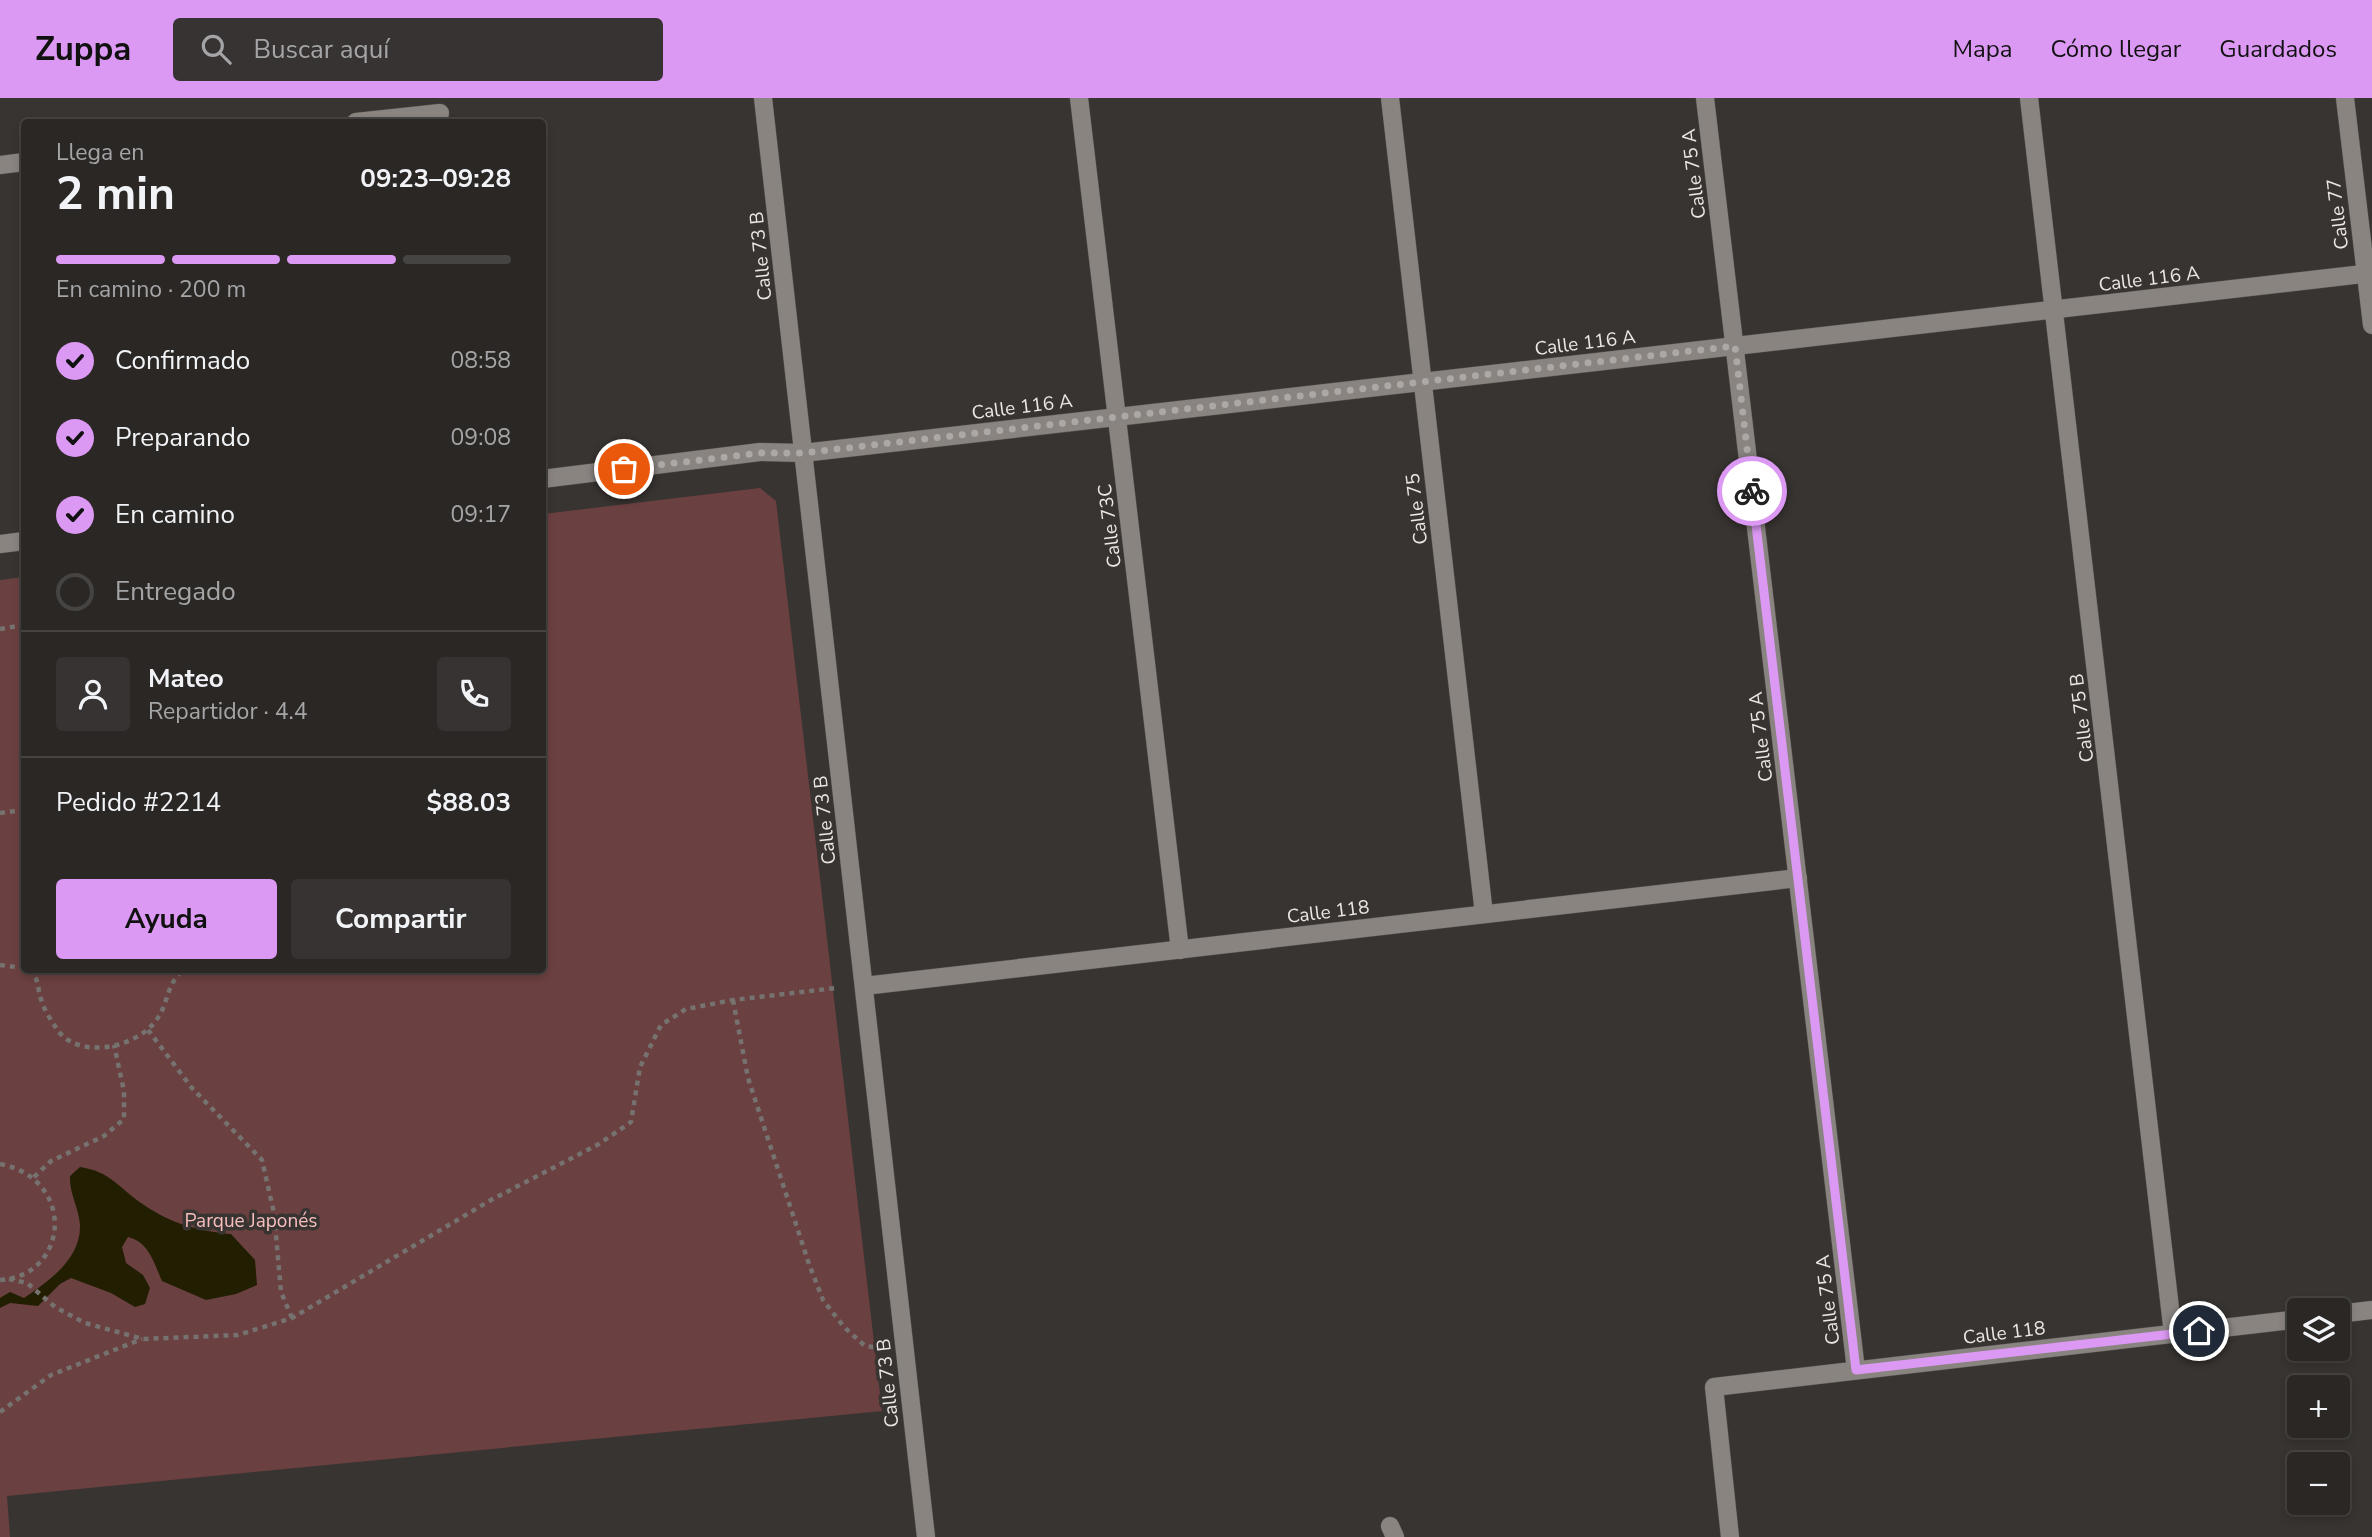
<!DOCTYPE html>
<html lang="es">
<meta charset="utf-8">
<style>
body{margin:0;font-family:"Nunito Sans",sans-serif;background:#363332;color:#f1f3f6;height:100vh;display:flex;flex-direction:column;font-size:26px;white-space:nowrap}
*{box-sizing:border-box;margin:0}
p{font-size:23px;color:#a5a5a7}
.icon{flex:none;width:38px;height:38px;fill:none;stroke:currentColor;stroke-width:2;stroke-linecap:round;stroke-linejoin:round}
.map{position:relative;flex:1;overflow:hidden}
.sheet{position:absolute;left:21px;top:21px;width:525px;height:854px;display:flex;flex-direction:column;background:#2a2725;border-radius:7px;box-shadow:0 4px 10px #0003,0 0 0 2px #464442}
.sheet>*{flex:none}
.buttons{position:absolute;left:2287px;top:1200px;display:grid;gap:14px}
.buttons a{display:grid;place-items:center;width:63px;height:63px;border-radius:7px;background:#2a2725;box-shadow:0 4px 10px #0003,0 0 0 2px #464442;font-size:35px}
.pin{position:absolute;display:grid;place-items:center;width:60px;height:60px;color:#fff;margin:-30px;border:4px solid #fff;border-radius:50%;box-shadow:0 2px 7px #0007}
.courier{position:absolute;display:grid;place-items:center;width:70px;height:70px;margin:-35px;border:5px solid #dc99f4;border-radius:50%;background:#fff;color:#222;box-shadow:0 2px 9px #0007}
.overview em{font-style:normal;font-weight:700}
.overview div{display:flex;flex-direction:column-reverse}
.overview{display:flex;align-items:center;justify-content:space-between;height:119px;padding:0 35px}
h1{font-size:46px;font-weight:700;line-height:52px}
.bar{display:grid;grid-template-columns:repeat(4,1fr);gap:10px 7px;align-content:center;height:84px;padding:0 35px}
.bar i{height:9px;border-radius:5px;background:#464442}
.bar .on{background:#dc99f4}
.bar p{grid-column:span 4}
.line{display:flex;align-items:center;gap:18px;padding:0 35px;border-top:2px solid #464442}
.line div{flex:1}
.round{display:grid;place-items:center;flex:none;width:74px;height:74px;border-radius:7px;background:#363332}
ol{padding:0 35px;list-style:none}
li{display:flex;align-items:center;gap:21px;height:77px}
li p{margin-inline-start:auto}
li .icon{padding:7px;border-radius:50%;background:#dc99f4;color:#111;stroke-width:4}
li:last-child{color:#a5a5a7}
li i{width:38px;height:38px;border:4px solid #464442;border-radius:50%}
.button{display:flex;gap:14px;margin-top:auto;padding:14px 35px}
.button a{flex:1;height:80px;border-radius:7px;background:#dc99f4;color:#111;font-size:28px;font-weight:700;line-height:80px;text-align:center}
.button a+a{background:#363332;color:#f1f3f6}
header{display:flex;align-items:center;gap:42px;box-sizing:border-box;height:98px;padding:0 35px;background:#dc99f4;color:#111}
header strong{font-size:33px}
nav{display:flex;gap:38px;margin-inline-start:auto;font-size:24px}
.search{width:490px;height:63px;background:#363332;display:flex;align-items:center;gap:18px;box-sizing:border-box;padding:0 24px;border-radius:7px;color:#a5a5a7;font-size:26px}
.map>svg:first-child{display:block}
.green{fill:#6b4040}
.water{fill:#221e01}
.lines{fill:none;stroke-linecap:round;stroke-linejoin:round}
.minor-casing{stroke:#55514d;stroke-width:19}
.path{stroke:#75726f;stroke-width:4.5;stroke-dasharray:5 5;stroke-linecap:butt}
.minor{stroke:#898480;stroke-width:18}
.done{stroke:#aca8a6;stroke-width:7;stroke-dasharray:0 12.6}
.route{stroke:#dc99f4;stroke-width:9}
.labels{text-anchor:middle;stroke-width:7;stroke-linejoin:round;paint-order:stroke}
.street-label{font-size:19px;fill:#eae7e5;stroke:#383431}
.park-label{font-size:19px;fill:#f6bdbd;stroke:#383431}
</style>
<header>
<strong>Zuppa</strong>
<div class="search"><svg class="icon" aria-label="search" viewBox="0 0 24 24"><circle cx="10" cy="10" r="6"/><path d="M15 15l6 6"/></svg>Buscar aquí</div>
<nav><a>Mapa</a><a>Cómo llegar</a><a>Guardados</a></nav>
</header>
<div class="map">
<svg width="2372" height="1439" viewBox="0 0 2372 1439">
<rect width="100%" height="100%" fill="#383431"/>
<path class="green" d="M760 390 776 403 882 1313 7 1398 10 1439H0V482L24 479V872H542L543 416Z"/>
<path class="water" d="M80 1069C110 1073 120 1091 144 1107 172 1126 198 1133 231 1136L255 1162 257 1187 236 1196 206 1202 162 1183C154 1165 149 1144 128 1139L122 1149 126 1165 143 1177 150 1190 145 1206 135 1209 111 1195 71 1180 60 1186 38 1208 10 1205 0 1210V1200L10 1194 24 1200C49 1183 81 1161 80 1127 79 1110 69 1095 70 1078Z"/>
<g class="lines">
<g class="minor-casing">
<g id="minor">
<path d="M763 0 926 1439"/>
<path d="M1079 0 1180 852"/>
<path d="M1390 0 1484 816"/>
<path d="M1705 0 1856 1272"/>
<path d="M2029 0 2173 1236"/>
<path d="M2345 0 2372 227"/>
<path d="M356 24 440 15"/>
<path d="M0 67 24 64"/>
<path d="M542 381 760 354 803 355 2372 175"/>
<path d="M0 446 24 443"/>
<path d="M864 888 1798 780"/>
<path d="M2338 1216 2372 1212"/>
<path d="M1390 1428 1395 1439"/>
<path d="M1730 1439 1714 1289 2300 1221"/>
</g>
</g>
<g class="path">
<path d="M0 531 24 527"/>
<path d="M0 715 24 712"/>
<path d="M0 867 24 870"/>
<path d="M29 872C39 879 37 889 41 901 44 912 52 924 59 934 83 963 142 948 159 918 169 902 167 884 184 872"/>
<path d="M733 902 748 980 809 1166 823 1202 844 1229 865 1248 874 1249"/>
<path d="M148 932 192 990 262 1062 274 1115 281 1194 292 1220"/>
<path d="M0 1066C77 1081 69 1178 0 1182"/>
<path d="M34 1079 51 1063 104 1038 124 1021V993L114 947"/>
<path d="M9 1181 27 1185 55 1209 85 1225 143 1241 238 1237 292 1220 491 1102 599 1046 631 1024 640 969 661 927 686 911 733 902 836 890"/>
<path d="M0 1314 51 1277 142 1241"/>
</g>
<use href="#minor" class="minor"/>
</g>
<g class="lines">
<path class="done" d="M624 371 760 355H803L1735 248 1752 393"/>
<path class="route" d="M1752 393 1856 1272 2199 1233"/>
</g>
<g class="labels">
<g class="street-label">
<text transform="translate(1693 76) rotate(-97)" y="7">Calle 75 A</text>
<text transform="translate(2337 116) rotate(-97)" y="7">Calle 77</text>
<text transform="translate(760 158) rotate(-96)" y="7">Calle 73 B</text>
<text transform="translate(2149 180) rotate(-7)" y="7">Calle 116 A</text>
<text transform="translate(1585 244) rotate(-7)" y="7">Calle 116 A</text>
<text transform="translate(1022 308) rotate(-7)" y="7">Calle 116 A</text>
<text transform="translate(1416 411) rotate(-97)" y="7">Calle 75</text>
<text transform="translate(1109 428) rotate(-97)" y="7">Calle 73C</text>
<text transform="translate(2081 620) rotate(-97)" y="7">Calle 75 B</text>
<text transform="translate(1760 639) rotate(-97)" y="7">Calle 75 A</text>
<text transform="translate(824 722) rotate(-96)" y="7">Calle 73 B</text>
<text transform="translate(1328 813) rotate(-7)" y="7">Calle 118</text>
<text transform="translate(1827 1202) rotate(-97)" y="7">Calle 75 A</text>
<text transform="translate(2004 1234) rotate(-7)" y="7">Calle 118</text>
<text transform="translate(887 1285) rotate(-96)" y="7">Calle 73 B</text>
</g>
<g class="park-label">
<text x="251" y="1129">Parque Japonés</text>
</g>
</g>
</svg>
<div class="buttons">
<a><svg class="icon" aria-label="layers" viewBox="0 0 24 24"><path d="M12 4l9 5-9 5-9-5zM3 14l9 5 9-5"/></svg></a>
<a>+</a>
<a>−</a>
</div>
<div class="pin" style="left:624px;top:371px;background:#ea580c"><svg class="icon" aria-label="bag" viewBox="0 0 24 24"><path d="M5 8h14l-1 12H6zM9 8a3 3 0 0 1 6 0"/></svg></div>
<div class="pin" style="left:2199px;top:1233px;background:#1f2937"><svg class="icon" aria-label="home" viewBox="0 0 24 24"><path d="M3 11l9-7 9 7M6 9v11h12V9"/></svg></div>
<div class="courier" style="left:1752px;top:393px"><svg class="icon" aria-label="bike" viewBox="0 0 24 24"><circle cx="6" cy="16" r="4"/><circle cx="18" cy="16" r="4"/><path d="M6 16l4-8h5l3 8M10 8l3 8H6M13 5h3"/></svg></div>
<section class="sheet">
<div class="overview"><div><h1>2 min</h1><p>Llega en</p></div><em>09:23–09:28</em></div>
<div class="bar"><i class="on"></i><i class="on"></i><i class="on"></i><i></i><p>En camino · 200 m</p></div>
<ol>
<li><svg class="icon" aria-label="check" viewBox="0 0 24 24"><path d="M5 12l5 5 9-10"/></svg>Confirmado<p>08:58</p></li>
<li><svg class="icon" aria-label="check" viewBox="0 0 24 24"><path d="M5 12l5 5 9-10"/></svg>Preparando<p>09:08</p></li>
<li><svg class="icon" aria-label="check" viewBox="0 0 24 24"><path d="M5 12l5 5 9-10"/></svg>En camino<p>09:17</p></li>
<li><i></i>Entregado</li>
</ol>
<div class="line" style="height:126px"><a class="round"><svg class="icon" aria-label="person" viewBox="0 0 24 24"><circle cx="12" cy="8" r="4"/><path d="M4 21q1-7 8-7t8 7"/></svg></a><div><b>Mateo</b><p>Repartidor · 4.4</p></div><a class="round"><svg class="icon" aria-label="phone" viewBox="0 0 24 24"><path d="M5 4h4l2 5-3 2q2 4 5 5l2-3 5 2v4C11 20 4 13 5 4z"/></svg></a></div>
<div class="line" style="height:91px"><div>Pedido #2214</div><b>$88.03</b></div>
<div class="button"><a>Ayuda</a><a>Compartir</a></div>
</section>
</div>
